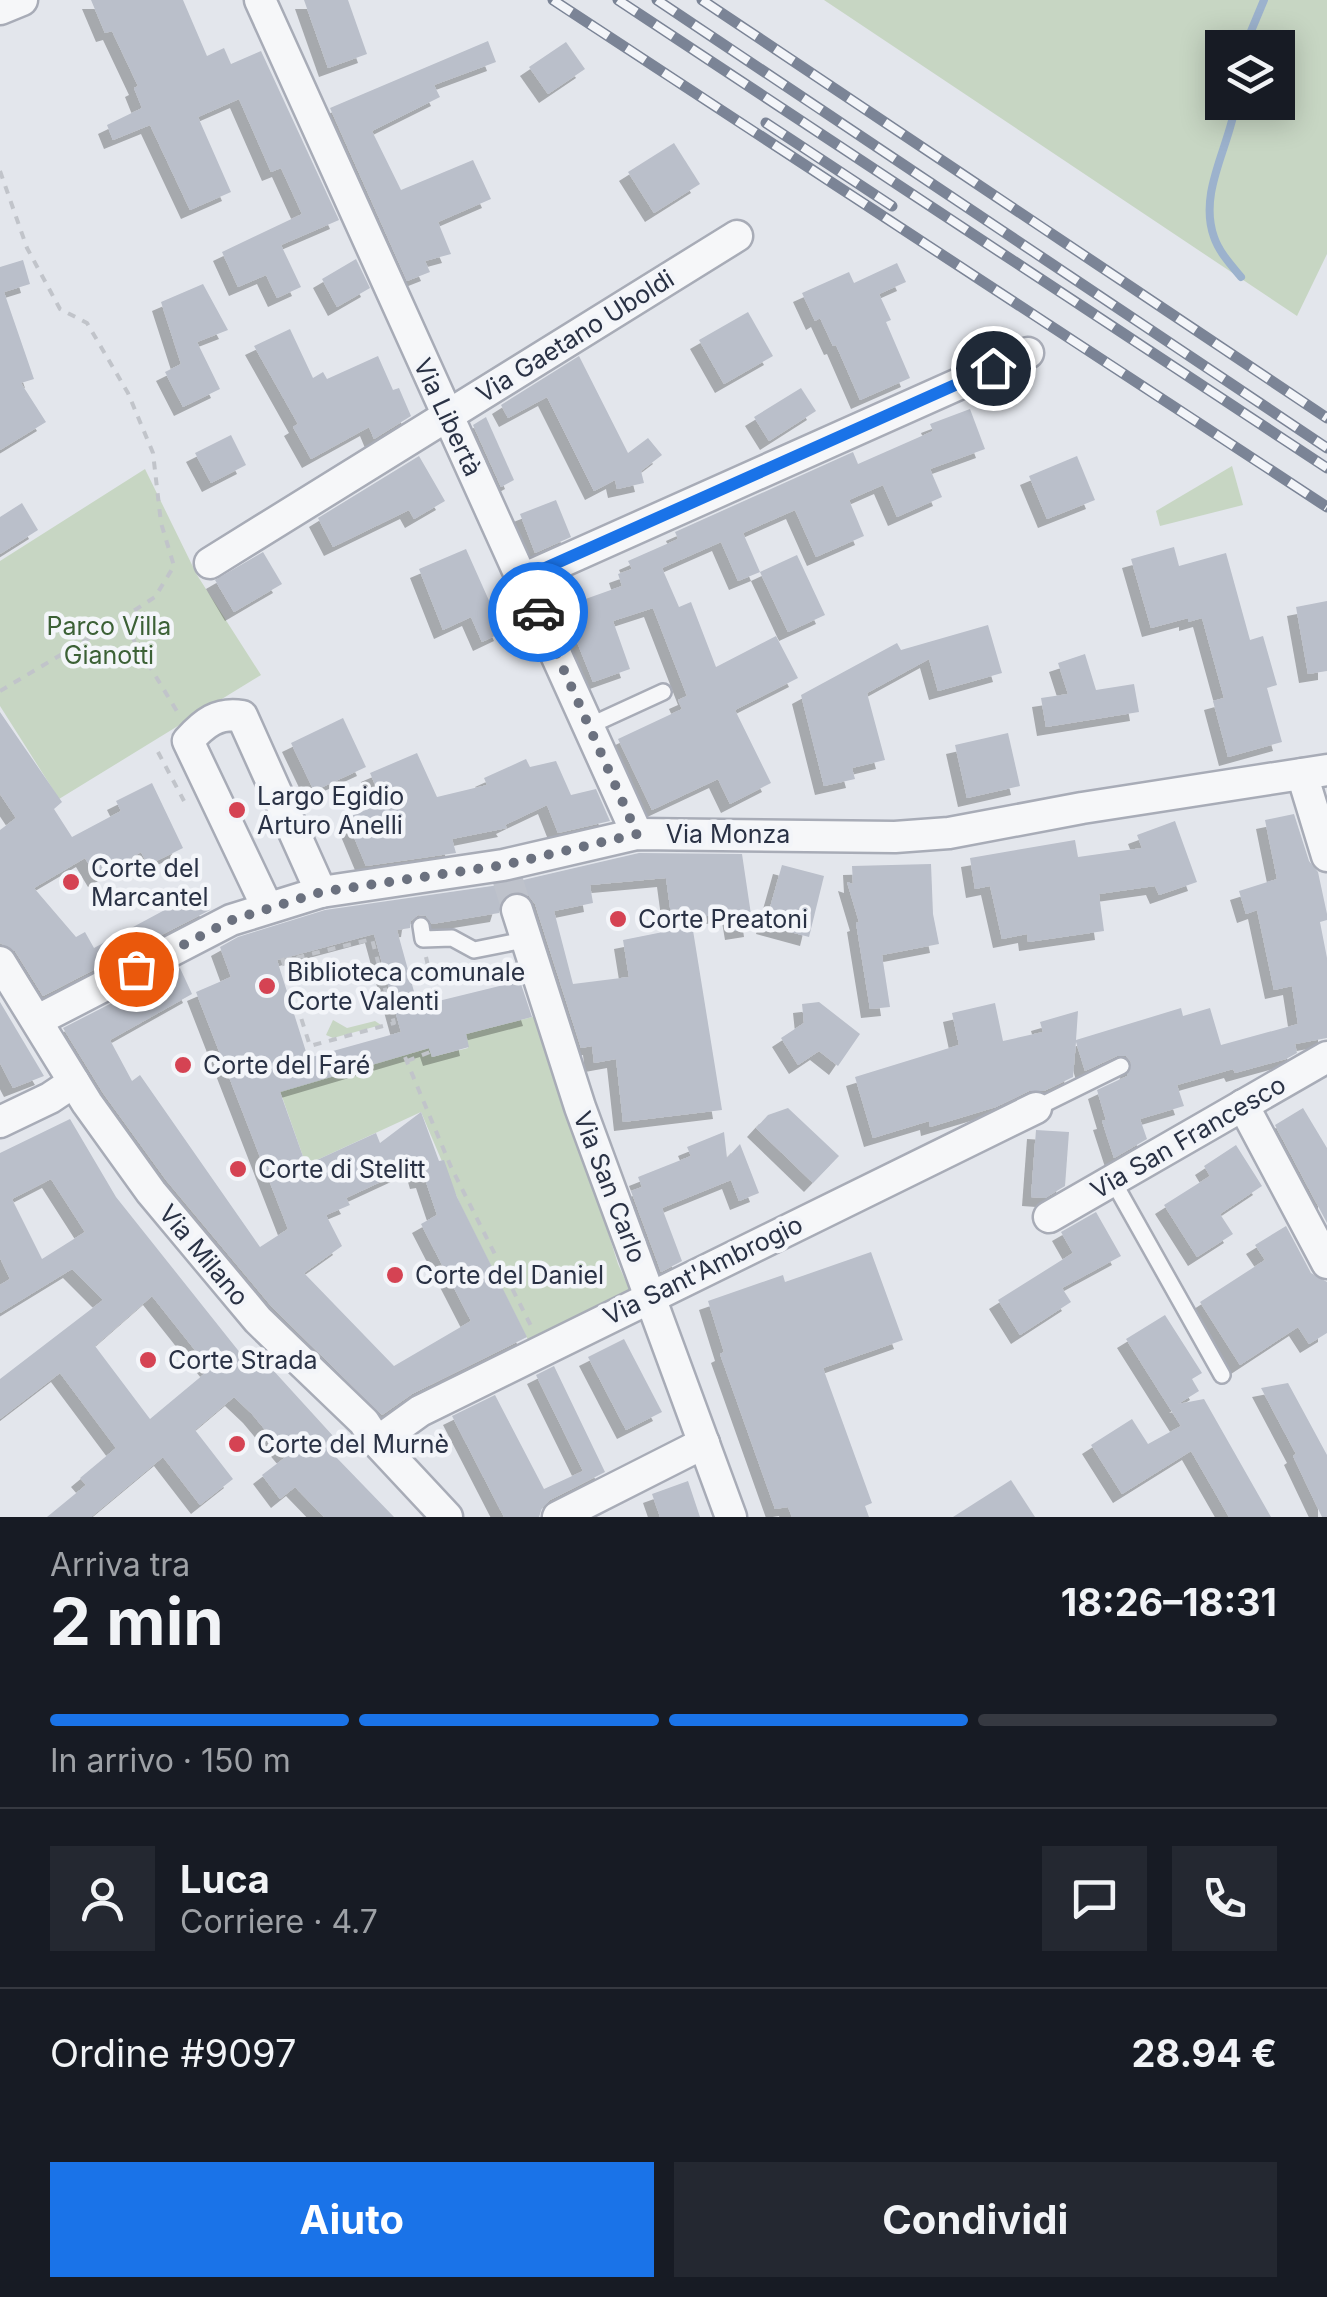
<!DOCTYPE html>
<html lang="it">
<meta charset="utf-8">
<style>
body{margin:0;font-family:Inter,sans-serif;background:#242831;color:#f1f3f6;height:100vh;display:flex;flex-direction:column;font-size:38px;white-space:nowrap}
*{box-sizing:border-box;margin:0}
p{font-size:32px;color:#9ea1a6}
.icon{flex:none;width:55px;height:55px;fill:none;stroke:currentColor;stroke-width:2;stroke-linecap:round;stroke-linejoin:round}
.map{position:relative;height:1517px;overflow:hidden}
.details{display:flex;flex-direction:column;background:#171b24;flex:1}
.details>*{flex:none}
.controls{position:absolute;left:1205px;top:30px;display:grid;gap:20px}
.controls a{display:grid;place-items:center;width:90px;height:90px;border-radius:0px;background:#171b24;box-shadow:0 5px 25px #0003;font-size:50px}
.pin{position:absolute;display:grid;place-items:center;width:85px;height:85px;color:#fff;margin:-42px;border:5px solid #fff;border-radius:50%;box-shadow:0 2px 10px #0007}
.courier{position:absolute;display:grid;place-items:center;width:100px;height:100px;margin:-50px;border:8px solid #1a73e8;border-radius:50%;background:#fff;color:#222;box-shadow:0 2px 12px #0007}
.head em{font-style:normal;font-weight:700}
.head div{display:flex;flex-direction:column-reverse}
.head{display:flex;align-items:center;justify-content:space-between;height:170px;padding:0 50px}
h1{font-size:65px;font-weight:700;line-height:75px}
.bar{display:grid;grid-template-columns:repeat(4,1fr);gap:15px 10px;align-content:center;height:120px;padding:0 50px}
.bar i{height:12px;border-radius:8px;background:#363941}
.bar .current{background:#1a73e8}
.bar p{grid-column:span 4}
.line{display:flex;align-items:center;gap:25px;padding:0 50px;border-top:2px solid #363941}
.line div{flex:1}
.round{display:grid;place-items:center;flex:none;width:105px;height:105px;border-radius:0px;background:#242831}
.cta{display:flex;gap:20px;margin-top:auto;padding:20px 50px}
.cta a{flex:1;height:115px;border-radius:0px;background:#1a73e8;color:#fff;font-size:40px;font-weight:700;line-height:115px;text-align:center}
.cta a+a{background:#242831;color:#f1f3f6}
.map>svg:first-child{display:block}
.green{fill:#c7d6c3;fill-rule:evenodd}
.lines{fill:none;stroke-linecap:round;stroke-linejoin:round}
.stream{stroke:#9cb2cd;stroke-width:8}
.building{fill:#babfca;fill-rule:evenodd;filter:url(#shadow)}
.minor-tunnel{stroke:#bec2cb;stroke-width:30;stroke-dasharray:30 15;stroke-linecap:butt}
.service-casing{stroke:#a8acb7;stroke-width:20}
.minor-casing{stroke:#a8acb7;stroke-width:35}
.path{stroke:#c1c4ca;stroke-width:4;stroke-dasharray:8 8;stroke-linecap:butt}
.service{stroke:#f6f7f9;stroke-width:15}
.minor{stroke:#f6f7f9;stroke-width:30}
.rail-casing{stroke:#7b8496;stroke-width:11}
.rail{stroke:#f3f5f9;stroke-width:8;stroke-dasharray:22;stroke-linecap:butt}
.done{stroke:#6b717f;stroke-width:10;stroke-dasharray:0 18}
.route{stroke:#1a73e8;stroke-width:12}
.poi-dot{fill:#d54353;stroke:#f3f5f9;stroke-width:4}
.labels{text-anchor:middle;stroke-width:9;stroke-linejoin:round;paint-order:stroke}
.street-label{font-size:25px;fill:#2a3245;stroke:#f3f5f9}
.park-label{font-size:25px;fill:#3c6136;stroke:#f3f5f9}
.poi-label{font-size:25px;fill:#2a3245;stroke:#f3f5f9;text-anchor:start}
</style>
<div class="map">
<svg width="1327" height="1517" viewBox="0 0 1327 1517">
<defs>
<filter id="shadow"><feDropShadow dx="-9" dy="9" stdDeviation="0" flood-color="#0004"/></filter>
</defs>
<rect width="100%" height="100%" fill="#e3e6ec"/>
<g class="green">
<path d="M824 0H1327V254L1297 316ZM1222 48H1278V102H1222Z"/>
<path d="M1232 466 1243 505 1160 526 1156 511Z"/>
<path d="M145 469 197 575 261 675 59 799 0 706V561Z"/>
<path d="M540 1015 618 1264 632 1295 532 1348 460 1204 421 1112 306 1165 280 1091 429 1048 432 1057 468 1048 466 1034Z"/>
<path d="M333 1020 347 1028 375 1021 381 1025 333 1038 326 1035Z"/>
</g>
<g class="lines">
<g class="stream">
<path d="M1244 48 1264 0"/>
<path d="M1236 102C1230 146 1198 192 1214 237 1219 252 1231 265 1241 277"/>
</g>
</g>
<g class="building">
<path d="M91 0H183L207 56 224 48 231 64 261 51 339 220 281 245 301 287 277 298 266 275 238 287 222 252 302 214 281 168 271 172 239 99 198 117 231 192 190 210 150 125 113 140 107 125 142 108 134 88 138 86 112 31 105 33Z"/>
<path d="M304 0H348L367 54 328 68Z"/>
<path d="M488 41 496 62 434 85 440 97 372 131 401 190 473 160 491 199 438 222 451 254 425 261 430 272 407 281 330 108Z"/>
<path d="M566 42 585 69 548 94 529 67Z"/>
<path d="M674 143 700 184 654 213 628 172Z"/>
<path d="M356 259 370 288 337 307 322 279Z"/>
<path d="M23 260 30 284 4 292 34 379 21 383 46 422 0 450V267Z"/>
<path d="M897 263 906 282 879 294 891 320 886 322 910 378 860 400 836 345 833 346 820 318 815 321 802 293 849 272 854 283Z"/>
<path d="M203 284 228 330 197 342 220 389 183 407 165 372 181 364 161 302Z"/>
<path d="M748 312 773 356 724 384 699 340Z"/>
<path d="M290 329 313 378 323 372 327 379 378 356 393 390 399 388 411 416 374 439 369 427 311 459 293 427 298 424 254 346Z"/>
<path d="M579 356 628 453 648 438 662 455 641 471 644 483 617 489 615 480 594 491 547 397 508 418 501 405Z"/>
<path d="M801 388 816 411 769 441 754 417Z"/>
<path d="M970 409 985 449 930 469 942 497 897 517 883 485 849 500 864 536 816 557 795 510 743 533 760 572 738 581 721 542 662 568 679 607 691 602 716 667 776 636 798 678 735 710 771 783 730 804 718 779 652 810 618 739 682 709 678 700 687 696 653 608 613 621 630 669 593 682 563 607 622 586 618 574 632 569 628 561 678 539 675 532 853 452 858 464 933 431 930 424Z"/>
<path d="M486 417 514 480 501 487 473 425Z"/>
<path d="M231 435 246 465 211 483 195 453Z"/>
<path d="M419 456 445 501 414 519 409 510 333 547 318 518Z"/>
<path d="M1077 456 1095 500 1047 519 1029 476Z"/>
<path d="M556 500 571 537 535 553 520 514Z"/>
<path d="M22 503 38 530 0 554V517Z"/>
<path d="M1174 547 1179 566 1226 553 1250 640 1263 636 1277 685 1267 688 1282 742 1228 757 1213 701 1224 698 1202 618 1188 622V618L1151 628 1131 559Z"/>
<path d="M466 549 503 632 482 642 471 617 443 630 419 569Z"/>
<path d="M263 552 282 584 234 612 215 580Z"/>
<path d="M797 555 825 615 788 632 760 572Z"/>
<path d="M1327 601V671L1308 674 1296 607Z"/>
<path d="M988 625 1002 673 938 691 929 659 867 693 885 760 852 768 855 779 824 786 801 695 897 643 901 650Z"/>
<path d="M1085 654 1096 690 1134 684 1139 712 1046 727 1041 698 1068 694 1058 663Z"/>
<path d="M0 712 62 802 54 809 72 837 121 811 116 801 152 783 183 848 148 865 141 852 97 878 85 858 34 888 76 937 85 932 94 948 200 891 210 910 43 996 15 951 0 943V830L16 818 0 794Z"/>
<path d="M343 718 366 767 314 791 291 743Z"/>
<path d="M1008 733 1020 786 967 798 955 745Z"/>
<path d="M417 753 437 797 487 785 484 778 526 759 530 767 556 761 571 795 596 789 610 821 558 833 547 805 505 825 507 828 452 839 456 853 366 866 346 818 383 803 370 773Z"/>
<path d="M1294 814 1309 861 1318 872 1327 914V920L1320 922 1327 958V1038L1295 1044 1297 1053 1286 1059 1235 1073 1233 1069 1177 1085 1184 1106 1140 1119 1147 1139 1114 1158 1102 1121 1106 1120 1097 1090 1127 1076 1131 1062 1126 1056H1117L1085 1071 1076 1042 1073 1077 1044 1091H1029L996 1107 930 1127 929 1121 873 1138 855 1077 959 1045 952 1013 995 1003 1003 1041 1043 1032 1040 1022 1078 1011 1076 1040 1181 1008 1183 1016 1210 1008 1221 1045 1298 1024 1292 986 1274 990 1257 910 1246 914 1239 891 1277 879 1265 820Z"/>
<path d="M1175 821 1197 882 1159 895 1155 886 1099 894 1104 931 1028 942 1027 934 1002 939 990 886 975 889 970 858 1075 840 1078 857 1142 848 1137 835Z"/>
<path d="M639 853 742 854 753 928 734 931 731 913 691 918 722 1110 623 1122 616 1059 594 1063 592 1046 581 1048 535 904 529 896 520 892 504 897 499 913 432 924 426 916 418 915 411 921 410 928 397 930 418 1006 520 981 532 1017 466 1034 469 1047 432 1057 429 1048 280 1092 306 1165 376 1133 380 1143 421 1112 439 1161 444 1160 457 1197 527 1337 412 1394 382 1415 272 1307 166 1180 103 1093 63 1028 180 968 192 994 110 1040 132 1081 140 1075 260 1247 288 1229 196 992 231 977 220 947 238 937 325 910 506 884ZM666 878 673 930 623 940 629 977 573 984 554 911 593 903 590 885ZM374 934 401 1032 308 1058 277 960ZM415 1166 419 1180 425 1179 437 1215 421 1224 471 1321 394 1366 304 1273 342 1246 326 1215 350 1205 346 1198Z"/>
<path d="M931 864 933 914 939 944 882 955 890 1007 870 1009 856 923 859 922 847 882 853 884 852 866Z"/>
<path d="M782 865 824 876 809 937 765 925Z"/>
<path d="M0 1002 44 1076 13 1088 0 1063Z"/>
<path d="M819 1002 860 1034 838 1066 819 1051 798 1065 781 1038 804 1023 802 1004Z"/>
<path d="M788 1108 839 1156 813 1183 756 1128 768 1115Z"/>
<path d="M1303 1108 1327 1148V1223L1275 1125Z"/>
<path d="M70 1119 116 1197 241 1354 251 1346 344 1448 335 1456 394 1517H324L295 1487 280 1499 262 1475 287 1456 252 1414 234 1397 195 1430 233 1479 200 1505 163 1457 91 1517H47L86 1485 80 1478 116 1448 60 1373 0 1419V1379L103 1300 72 1269 0 1313V1285L10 1279 0 1258V1153ZM51 1179 85 1232 42 1259 12 1199ZM152 1296 210 1369 150 1419 95 1346Z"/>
<path d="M1036 1130 1069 1132 1065 1186 1045 1198 1031 1197Z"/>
<path d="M724 1132 727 1158 740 1144 759 1193 739 1201 731 1180 662 1208 682 1261 661 1272 631 1191 642 1187 638 1177 691 1156 687 1147Z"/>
<path d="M1236 1145 1262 1186 1220 1214 1233 1234 1197 1257 1164 1205 1210 1176 1204 1166Z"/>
<path d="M1096 1212 1121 1256 1062 1288 1071 1302 1020 1335 998 1300 1073 1253 1061 1232Z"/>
<path d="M1286 1226 1311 1273 1327 1282V1333L1309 1344 1298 1327 1240 1365 1200 1302 1265 1260 1255 1245Z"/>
<path d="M871 1252 903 1340 823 1368 872 1503 865 1506 869 1517H792L788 1507 775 1509 720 1354 724 1352 708 1301 783 1275 785 1282Z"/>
<path d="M1165 1315 1202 1373 1192 1379 1199 1391 1178 1404 1204 1399 1271 1517H1229L1191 1451 1122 1494 1091 1445 1132 1419 1148 1444 1181 1426 1126 1339Z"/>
<path d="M624 1339 662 1412 626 1430 588 1357Z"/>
<path d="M554 1366 605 1472 550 1500 542 1508 539 1517H504L452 1416 495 1395 544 1489 583 1471 536 1375Z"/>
<path d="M1288 1383 1327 1455V1517H1322L1293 1456 1296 1454 1261 1388Z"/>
<path d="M1011 1480 1035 1517H953Z"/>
<path d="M688 1481 700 1517H660L652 1494Z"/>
</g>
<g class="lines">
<path class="minor-tunnel" d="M505 871 517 910"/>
<g class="service-casing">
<g id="service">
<path d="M589 726 663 692"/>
<path d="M421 926 423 939 452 938 474 950 514 942"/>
<path d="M1036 1108 1121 1066"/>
<path d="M1113 1181 1222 1375"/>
</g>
</g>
<g class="minor-casing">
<g id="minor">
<path d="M260 0 637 834"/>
<path d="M0 9 22 0"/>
<path d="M210 563 737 236"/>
<path d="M523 579 1028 353"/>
<path d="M1302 774 1327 856"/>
<path d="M267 907 188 741C204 723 218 712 242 716L321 892"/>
<path d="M517 910 580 1107 731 1517"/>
<path d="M0 962 87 1103 151 1192 258 1320 364 1422 377 1442 447 1517"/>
<path d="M38 1020 231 920 321 892 503 865 637 834 895 837 949 833 1082 808 1327 770"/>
<path d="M1243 1105 1327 1263"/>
<path d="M0 1122 50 1098 74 1082"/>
<path d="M1049 1217 1327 1057"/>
<path d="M377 1442 420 1411 1036 1108"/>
<path d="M558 1517 704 1443"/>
</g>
</g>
<g class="path">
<path d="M0 171 27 248 60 309 87 323 128 393 153 453 161 523 174 566 155 597 121 619"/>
<path d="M0 691 121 619 178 713"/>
<path d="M158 752 184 801"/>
<path d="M426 957 436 1001"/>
<path d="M282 958 283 961 310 1046 394 1023 372 939 283 961"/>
<path d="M405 1057 451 1167 532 1328"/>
<path d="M407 1061 430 1052"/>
</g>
<use href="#service" class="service"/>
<use href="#minor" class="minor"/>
<g class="rail-casing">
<g id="rail">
<path d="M553 0 1327 507"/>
<path d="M618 0 1327 468"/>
<path d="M657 0 1327 448"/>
<path d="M702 0 1327 418"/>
<path d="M766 123 892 206"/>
</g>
</g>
<use href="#rail" class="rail"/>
</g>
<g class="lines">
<path class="done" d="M136 969 232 920 321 892 504 865 637 834 538 612"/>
<path class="route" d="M538 612 523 578 993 368"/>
</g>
<g class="poi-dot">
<circle cx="237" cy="810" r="10"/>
<circle cx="71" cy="882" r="10"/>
<circle cx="618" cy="919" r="10"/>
<circle cx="267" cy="986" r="10"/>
<circle cx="183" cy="1065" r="10"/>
<circle cx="238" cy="1169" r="10"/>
<circle cx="395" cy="1275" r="10"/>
<circle cx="148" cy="1360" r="10"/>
<circle cx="237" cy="1444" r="10"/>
</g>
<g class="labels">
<g class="street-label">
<text transform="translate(575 336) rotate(-32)" y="9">Via Gaetano Uboldi</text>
<text transform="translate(448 417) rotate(65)" y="9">Via Libertà</text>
<text x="728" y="843">Via Monza</text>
<text transform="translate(1188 1137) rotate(-30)" y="9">Via San Francesco</text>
<text transform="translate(610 1187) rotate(69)" y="9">Via San Carlo</text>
<text transform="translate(204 1255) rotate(50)" y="9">Via Milano</text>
<text transform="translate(703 1270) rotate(-26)" y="9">Via Sant'Ambrogio</text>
</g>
<g class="park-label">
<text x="109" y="635">Parco Villa<tspan x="109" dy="29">Gianotti</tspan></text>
</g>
<g class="poi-label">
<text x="257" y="805">Largo Egidio<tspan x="257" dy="29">Arturo Anelli</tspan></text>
<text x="91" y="877">Corte del<tspan x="91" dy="29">Marcantel</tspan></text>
<text x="638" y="928">Corte Preatoni</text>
<text x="287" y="981">Biblioteca comunale<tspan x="287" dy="29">Corte Valenti</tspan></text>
<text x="203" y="1074">Corte del Faré</text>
<text x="258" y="1178">Corte di Stelitt</text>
<text x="415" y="1284">Corte del Daniel</text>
<text x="168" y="1369">Corte Strada</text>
<text x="257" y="1453">Corte del Murnè</text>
</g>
</g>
</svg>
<div class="controls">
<a><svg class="icon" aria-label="layers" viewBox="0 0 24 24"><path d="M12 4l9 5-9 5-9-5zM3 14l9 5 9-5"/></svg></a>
</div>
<div class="pin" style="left:136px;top:969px;background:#ea580c"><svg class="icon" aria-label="bag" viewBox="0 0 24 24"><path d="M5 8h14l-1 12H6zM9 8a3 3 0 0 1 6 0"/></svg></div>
<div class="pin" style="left:993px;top:368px;background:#1f2937"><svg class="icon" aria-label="home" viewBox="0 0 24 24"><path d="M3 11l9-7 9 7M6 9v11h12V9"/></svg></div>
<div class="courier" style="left:538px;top:612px"><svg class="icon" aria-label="car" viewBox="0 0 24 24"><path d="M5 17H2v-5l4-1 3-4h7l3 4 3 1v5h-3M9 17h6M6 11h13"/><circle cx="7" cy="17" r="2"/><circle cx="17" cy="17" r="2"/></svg></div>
</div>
<section class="details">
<div class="head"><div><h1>2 min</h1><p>Arriva tra</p></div><em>18:26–18:31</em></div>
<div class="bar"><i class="current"></i><i class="current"></i><i class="current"></i><i></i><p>In arrivo · 150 m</p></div>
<div class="line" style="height:180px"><a class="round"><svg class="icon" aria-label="person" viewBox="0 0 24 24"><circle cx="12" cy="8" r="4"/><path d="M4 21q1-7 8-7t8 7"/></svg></a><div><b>Luca</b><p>Corriere · 4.7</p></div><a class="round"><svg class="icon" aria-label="chat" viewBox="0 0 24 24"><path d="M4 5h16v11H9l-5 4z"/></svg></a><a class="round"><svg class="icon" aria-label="phone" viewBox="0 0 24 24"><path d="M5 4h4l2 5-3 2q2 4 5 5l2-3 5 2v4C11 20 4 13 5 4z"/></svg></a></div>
<div class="line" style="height:130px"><div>Ordine #9097</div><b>28.94 €</b></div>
<div class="cta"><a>Aiuto</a><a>Condividi</a></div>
</section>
